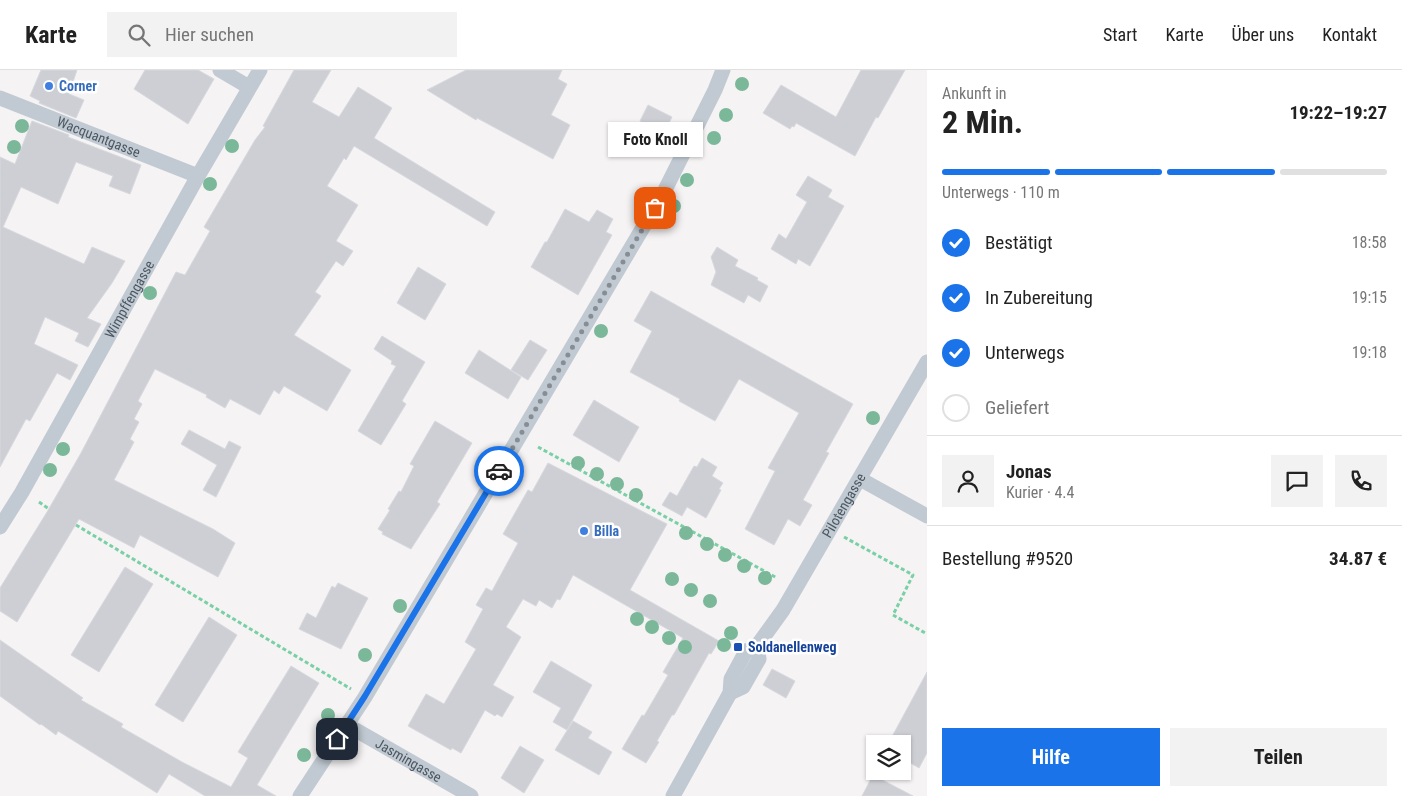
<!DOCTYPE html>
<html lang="de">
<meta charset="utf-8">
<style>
body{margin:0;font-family:"Roboto Condensed",sans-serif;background:#f2f2f2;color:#222;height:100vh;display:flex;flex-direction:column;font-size:19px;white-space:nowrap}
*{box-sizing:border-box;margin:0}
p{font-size:16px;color:#767676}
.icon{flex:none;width:28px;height:28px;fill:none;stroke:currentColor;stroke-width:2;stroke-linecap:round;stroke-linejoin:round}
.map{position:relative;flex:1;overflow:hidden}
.side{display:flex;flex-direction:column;background:#fff;width:475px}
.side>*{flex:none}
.controls{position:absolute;left:866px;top:665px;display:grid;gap:10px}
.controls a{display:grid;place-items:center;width:45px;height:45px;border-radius:0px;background:#fff;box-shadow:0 1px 4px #0004;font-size:25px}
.pin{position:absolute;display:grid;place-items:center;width:42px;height:42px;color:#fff;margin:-21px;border-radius:10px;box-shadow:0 2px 8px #0006}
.courier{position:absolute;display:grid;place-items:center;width:50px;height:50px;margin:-25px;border:4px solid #1a73e8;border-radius:50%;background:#fff;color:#222;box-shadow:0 1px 6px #0007}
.bubble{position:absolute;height:35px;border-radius:0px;background:#fff;box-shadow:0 1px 4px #0004;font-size:16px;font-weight:700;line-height:35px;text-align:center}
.overview em{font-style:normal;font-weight:700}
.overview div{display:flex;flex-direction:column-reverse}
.overview{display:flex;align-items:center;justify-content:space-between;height:85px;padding:0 15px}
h1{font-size:32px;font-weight:700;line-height:38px}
.bar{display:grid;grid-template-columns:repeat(4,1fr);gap:8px 5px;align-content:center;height:60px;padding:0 15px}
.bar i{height:6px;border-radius:4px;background:#e0e0e0}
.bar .selected{background:#1a73e8}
.bar p{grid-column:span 4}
.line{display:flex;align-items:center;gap:12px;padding:0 15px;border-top:1px solid #e0e0e0}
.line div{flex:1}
.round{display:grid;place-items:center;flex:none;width:52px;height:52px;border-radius:0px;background:#f2f2f2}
ol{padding:0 15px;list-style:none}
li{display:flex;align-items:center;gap:15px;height:55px}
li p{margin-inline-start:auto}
li .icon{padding:5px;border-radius:50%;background:#1a73e8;color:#fff;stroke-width:4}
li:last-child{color:#767676}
li i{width:28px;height:28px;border:2px solid #e0e0e0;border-radius:50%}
.action{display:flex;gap:10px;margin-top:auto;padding:10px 15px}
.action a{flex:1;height:58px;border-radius:0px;background:#1a73e8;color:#fff;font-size:20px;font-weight:700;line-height:58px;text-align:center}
.action a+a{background:#f2f2f2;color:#222}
header{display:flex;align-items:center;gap:30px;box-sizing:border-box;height:70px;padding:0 25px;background:#fff;border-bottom:1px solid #e0e0e0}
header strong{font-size:24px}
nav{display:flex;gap:28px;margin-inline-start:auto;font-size:18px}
.search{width:350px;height:45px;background:#f2f2f2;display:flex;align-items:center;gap:12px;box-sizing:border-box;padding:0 18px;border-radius:0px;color:#767676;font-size:19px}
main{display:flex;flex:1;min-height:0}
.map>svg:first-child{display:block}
.building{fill:#cdcfd5;stroke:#d7d9de}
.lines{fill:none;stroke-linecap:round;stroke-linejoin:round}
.path{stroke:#7ad0a6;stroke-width:3;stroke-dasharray:4 2.5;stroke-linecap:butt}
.minor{stroke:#c1cad2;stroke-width:15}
.tree{fill:#7bb799}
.done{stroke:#868d94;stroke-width:5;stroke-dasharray:0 9}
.route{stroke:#1a73e8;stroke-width:6}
.shop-dot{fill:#3f7fe0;stroke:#fff;stroke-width:2}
.transit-dot{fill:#1a4fb4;stroke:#fff;stroke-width:2}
.labels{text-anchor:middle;stroke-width:5;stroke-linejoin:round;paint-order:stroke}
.shop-label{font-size:14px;font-weight:bold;fill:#366cbe;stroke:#fff;text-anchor:start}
.street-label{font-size:14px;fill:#4a5661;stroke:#fff}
.transit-label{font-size:14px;font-weight:bold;fill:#164399;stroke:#fff;text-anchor:start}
</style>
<header>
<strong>Karte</strong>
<div class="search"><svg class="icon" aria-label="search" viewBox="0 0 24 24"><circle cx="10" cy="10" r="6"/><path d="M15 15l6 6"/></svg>Hier suchen</div>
<nav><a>Start</a><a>Karte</a><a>Über uns</a><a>Kontakt</a></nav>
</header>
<main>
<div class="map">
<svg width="927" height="726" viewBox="0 0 927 726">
<rect width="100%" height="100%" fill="#f5f3f3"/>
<g class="building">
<path d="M41 0H77L69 24 84 30 76 48 39 33 40 31 30 26Z"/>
<path d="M145 0H198L214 9 188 54 134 19Z"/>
<path d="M294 0H331L312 32 339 47 358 17 392 38 374 68 495 142 487 156 354 76 346 90 344 88 327 116 358 135 336 171 353 181 343 196 336 191 315 222 321 226 294 265 351 300 327 341 284 316 279 324 274 320 260 345 230 329 225 338 206 327 207 325 155 299 138 331 142 334 134 349 139 352 130 369 134 372 114 410 213 459 235 473 218 507 140 465 134 478 79 449 17 552 0 541V518L47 442 81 383 176 202 185 205 210 161 204 157 255 70 265 57 263 56Z"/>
<path d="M466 0H562L558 9 567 14 551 45 570 55 553 89 477 48 476 50 427 20Z"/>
<path d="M861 0H905L878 48 876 47 855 86 796 53 794 57 792 56 790 59 763 43 781 15 836 47Z"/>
<path d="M648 35 672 47 664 63 640 51Z"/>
<path d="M32 51 69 65 68 67 141 95 130 124 109 116 113 106 76 92 58 134 21 117 3 157 84 194 92 177 125 191 112 213 87 248 101 254 88 277 75 271 79 263 45 247 34 274 78 295 70 310 57 303 30 351 26 349 0 397V87L15 94Z"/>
<path d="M808 106 832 120 828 127 844 136 810 196 798 189 796 194 771 179 779 164 786 169 807 132 796 125Z"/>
<path d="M565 139 589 152 597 140 613 149 606 162 612 165 578 225 531 197 545 172H547Z"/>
<path d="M717 177 738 190 735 196 758 208 757 210 768 216 760 232 748 225 744 233 711 215 716 202 711 187Z"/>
<path d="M418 197 446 214 425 250 397 233Z"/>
<path d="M651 221 853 334 826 382 829 383 803 430 812 435 800 456 788 449 774 475 745 459 775 401 768 398 799 343 739 309 715 351 679 331 680 329 630 302 652 261 634 251Z"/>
<path d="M382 266 425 292 402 331 406 334 381 375 358 361 396 296 391 294 392 291 374 279Z"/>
<path d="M530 270 547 280 528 310 511 300Z"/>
<path d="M479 280 521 307 508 329 465 303Z"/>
<path d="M594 330 639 357 619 392 573 365Z"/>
<path d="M435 351 472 373 437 432 440 434 411 479 382 464 383 462 378 459 390 440 388 439 399 421 401 422 414 396 410 394Z"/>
<path d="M189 360 225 379 229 371 241 377 216 427 203 420 217 395 181 374Z"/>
<path d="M702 388 717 397 712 406 723 413 719 419 721 420 706 448 687 437 682 446 662 435 670 422 677 426 694 396 697 397Z"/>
<path d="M548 393 667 454 630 520 719 571 711 584 709 583 674 645H672L657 671 659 672 646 693 622 679 642 645 644 646 668 605 663 602 683 568 573 505 560 530 557 529 552 538 539 530 536 536 523 529 506 557 521 567 493 615 514 627 502 647 497 644 495 646 485 640 461 683 452 678 451 680 408 656 426 624 444 634 476 579 465 572 483 539 476 535 486 518 492 521 518 473 503 464 528 420 532 422Z"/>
<path d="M125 497 153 514 99 602 71 585Z"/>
<path d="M338 513 368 528 341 579 299 559 307 543 316 548 332 516 335 518Z"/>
<path d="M209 547 237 565 183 652 155 635Z"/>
<path d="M0 570 83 628 81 630 123 654 121 657 182 692 231 717 248 688 238 682 291 596 319 613 257 715 276 726H205L169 704 157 723 58 661 56 665 41 654 40 655 0 626Z"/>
<path d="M551 591 592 615 567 660 553 652 561 638 533 622Z"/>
<path d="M772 599 795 611 786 628 763 615Z"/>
<path d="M927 602V683L919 698 902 688V674H888Z"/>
<path d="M573 651 592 662 588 668 612 682 599 705 555 680Z"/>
<path d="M520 676 544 690 524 723 501 708Z"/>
<path d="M873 705 913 726H862Z"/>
</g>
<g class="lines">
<g class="path">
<path d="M538 377 777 508"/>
<path d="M39 432 49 439"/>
<path d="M76 455 351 619"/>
<path d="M844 467 913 505 893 545 927 564"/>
</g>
<g class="minor">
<path d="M220 0 249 17"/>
<path id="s1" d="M0 28 198 106"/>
<path d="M860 409 927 446"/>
<path id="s2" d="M0 457 22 422 198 106 260 0"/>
<path d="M730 623 743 617 759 589 757 576"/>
<path id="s3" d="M347 655 471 726"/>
<path d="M300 726 365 627 664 122 715 20 723 0"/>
<path id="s4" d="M673 726 730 623 731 609 746 581 757 576 783 540 927 292"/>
</g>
</g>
<g class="tree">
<circle cx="742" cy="14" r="7"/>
<circle cx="726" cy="45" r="7"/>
<circle cx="22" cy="56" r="7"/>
<circle cx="714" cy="68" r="7"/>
<circle cx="232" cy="76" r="7"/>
<circle cx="14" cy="77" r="7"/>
<circle cx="687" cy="110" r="7"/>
<circle cx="210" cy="114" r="7"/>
<circle cx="674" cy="136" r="7"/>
<circle cx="150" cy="223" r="7"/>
<circle cx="601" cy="261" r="7"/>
<circle cx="873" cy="348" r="7"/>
<circle cx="63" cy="379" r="7"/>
<circle cx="578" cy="393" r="7"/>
<circle cx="488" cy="394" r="7"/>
<circle cx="50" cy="400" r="7"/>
<circle cx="597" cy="404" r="7"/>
<circle cx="617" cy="414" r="7"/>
<circle cx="636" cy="425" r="7"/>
<circle cx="686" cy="463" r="7"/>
<circle cx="707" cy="474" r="7"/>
<circle cx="725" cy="485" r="7"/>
<circle cx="744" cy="496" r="7"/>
<circle cx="765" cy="508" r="7"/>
<circle cx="672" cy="509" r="7"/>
<circle cx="691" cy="520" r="7"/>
<circle cx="710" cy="531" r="7"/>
<circle cx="400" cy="536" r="7"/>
<circle cx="637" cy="549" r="7"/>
<circle cx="652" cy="557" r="7"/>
<circle cx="731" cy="563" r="7"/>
<circle cx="669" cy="568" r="7"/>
<circle cx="724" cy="575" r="7"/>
<circle cx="685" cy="577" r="7"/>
<circle cx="365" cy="585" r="7"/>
<circle cx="328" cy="645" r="7"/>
<circle cx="304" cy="685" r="7"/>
</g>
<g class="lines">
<path class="done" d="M499 401 655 138"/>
<path class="route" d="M337 669 365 626 499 401"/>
</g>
<g class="shop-dot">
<circle cx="49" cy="16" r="5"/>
<circle cx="584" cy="461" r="5"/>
</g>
<rect class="transit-dot" x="733" y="572" width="10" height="10" rx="2.5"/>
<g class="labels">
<g class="shop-label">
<text x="59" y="21">Corner</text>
<text x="594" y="466">Billa</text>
</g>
<g class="street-label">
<text dy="5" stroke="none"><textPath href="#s1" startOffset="106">Wacquantgasse</textPath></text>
<text dy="5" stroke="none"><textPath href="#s2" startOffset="262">Wimpffengasse</textPath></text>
<text dy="5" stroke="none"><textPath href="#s4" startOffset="341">Pilotengasse</textPath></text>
<text dy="5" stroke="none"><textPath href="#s3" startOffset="71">Jasmingasse</textPath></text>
</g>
<g class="transit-label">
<text x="748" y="582">Soldanellenweg</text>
</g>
</g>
</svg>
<div class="controls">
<a><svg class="icon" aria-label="layers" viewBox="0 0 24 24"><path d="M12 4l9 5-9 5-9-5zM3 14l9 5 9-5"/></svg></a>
</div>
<div class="pin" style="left:655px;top:138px;background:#ea580c"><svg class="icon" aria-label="bag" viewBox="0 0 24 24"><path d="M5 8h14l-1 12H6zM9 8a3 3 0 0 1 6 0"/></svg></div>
<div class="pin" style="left:337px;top:669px;background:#1f2937"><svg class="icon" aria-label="home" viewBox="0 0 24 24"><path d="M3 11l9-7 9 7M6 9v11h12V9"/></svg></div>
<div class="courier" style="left:499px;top:401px"><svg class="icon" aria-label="car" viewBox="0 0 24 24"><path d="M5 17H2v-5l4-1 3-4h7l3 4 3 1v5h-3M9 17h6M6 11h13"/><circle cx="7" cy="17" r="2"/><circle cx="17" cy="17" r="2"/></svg></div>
<div class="bubble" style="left:608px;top:52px;width:95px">Foto Knoll</div>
</div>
<section class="side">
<div class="overview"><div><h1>2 Min.</h1><p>Ankunft in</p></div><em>19:22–19:27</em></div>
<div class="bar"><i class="selected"></i><i class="selected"></i><i class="selected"></i><i></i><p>Unterwegs · 110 m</p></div>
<ol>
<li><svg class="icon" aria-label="check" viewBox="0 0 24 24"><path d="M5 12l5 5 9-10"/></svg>Bestätigt<p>18:58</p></li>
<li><svg class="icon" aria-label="check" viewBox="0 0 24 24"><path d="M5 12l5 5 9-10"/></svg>In Zubereitung<p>19:15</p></li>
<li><svg class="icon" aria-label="check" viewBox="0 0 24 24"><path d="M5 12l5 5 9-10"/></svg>Unterwegs<p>19:18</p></li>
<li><i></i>Geliefert</li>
</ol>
<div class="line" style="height:90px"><a class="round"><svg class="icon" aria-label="person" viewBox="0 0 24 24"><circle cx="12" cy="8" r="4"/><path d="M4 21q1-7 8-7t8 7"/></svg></a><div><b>Jonas</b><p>Kurier · 4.4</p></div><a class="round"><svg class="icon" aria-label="chat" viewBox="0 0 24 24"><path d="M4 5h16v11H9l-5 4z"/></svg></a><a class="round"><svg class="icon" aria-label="phone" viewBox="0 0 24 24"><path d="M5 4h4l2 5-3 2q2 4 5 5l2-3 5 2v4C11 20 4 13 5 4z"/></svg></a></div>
<div class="line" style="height:65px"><div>Bestellung #9520</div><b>34.87 €</b></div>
<div class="action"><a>Hilfe</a><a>Teilen</a></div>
</section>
</main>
